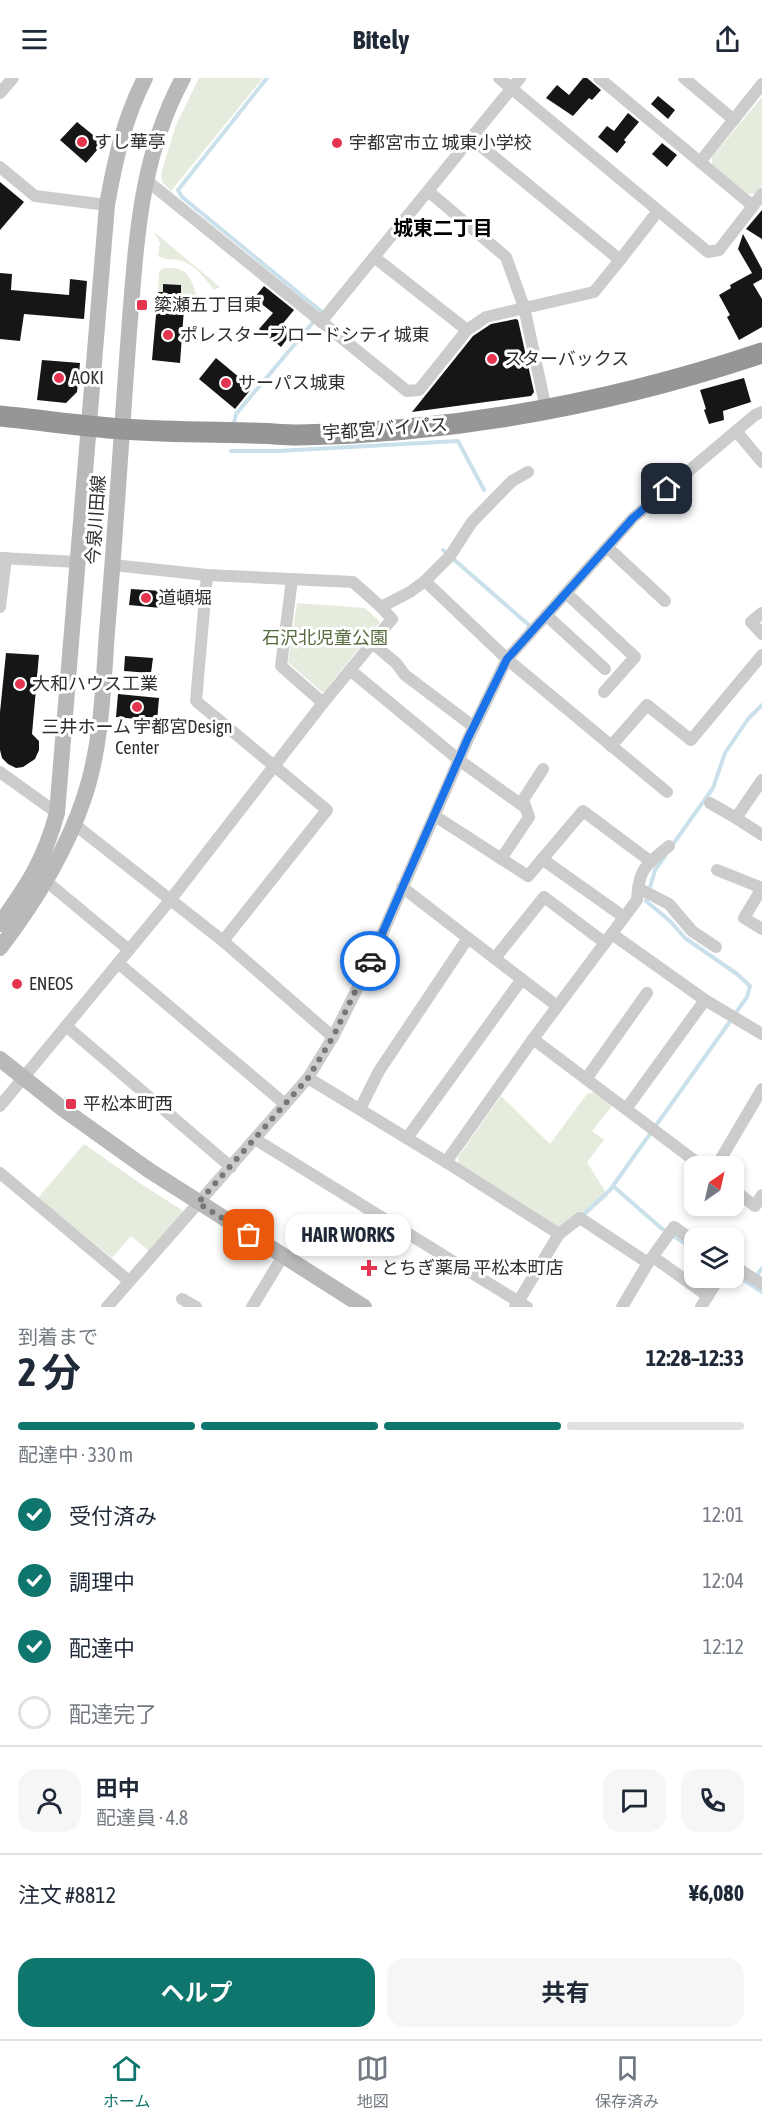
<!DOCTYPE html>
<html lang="ja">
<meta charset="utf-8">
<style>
body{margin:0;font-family:"Asap Condensed","Noto Sans JP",sans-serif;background:#f6f6f7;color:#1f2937;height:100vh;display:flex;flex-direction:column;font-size:22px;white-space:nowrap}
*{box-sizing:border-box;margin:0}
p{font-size:20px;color:#747a83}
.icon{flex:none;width:33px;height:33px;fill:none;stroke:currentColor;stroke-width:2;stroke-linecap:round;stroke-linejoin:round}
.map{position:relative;height:1229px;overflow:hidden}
.side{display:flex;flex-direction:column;background:#fff;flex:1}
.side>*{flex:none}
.needle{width:39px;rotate:34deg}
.tools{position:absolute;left:684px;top:1078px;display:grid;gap:12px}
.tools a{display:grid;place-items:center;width:60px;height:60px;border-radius:12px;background:#fff;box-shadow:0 3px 9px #0003;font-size:30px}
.pin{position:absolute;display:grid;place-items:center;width:51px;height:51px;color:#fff;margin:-26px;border-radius:12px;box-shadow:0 3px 9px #0006}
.courier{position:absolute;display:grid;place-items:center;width:60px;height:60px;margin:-30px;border:4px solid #1a73e8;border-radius:50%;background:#fff;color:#222;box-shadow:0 2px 8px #0007}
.bubble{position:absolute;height:42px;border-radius:18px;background:#fff;box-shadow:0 3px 9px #0003;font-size:20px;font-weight:700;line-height:42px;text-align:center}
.summary em{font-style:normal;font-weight:700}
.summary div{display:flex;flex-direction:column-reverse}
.summary{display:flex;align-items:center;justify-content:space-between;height:102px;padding:0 18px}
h1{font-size:39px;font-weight:700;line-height:45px}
.bar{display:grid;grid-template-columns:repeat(4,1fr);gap:9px 6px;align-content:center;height:72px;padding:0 18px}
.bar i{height:8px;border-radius:4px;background:#e0e1e3}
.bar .on{background:#0f766e}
.bar p{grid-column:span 4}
.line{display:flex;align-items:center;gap:15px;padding:0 18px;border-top:2px solid #e0e1e3}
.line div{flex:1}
.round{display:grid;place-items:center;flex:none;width:63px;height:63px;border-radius:18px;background:#f6f6f7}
ol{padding:0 18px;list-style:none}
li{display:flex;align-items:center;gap:18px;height:66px}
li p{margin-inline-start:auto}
li .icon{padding:6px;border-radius:50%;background:#0f766e;color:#fff;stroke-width:4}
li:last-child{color:#747a83}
li i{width:33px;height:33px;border:3px solid #e0e1e3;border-radius:50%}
.cta{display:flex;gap:12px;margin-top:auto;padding:12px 18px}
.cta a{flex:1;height:69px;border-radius:18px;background:#0f766e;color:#fff;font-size:24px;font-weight:700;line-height:69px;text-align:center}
.cta a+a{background:#f6f6f7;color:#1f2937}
header{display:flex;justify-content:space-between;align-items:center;height:78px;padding:0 18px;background:#fff;font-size:27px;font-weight:700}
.tab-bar{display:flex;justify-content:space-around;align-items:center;height:84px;border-top:2px solid #e0e1e3;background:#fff;font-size:16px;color:#747a83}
.tab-bar a{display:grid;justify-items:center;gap:3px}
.tab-bar .on{color:#0f766e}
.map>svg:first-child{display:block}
.green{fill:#e6ecdd}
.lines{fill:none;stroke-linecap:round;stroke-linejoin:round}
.stream{stroke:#cae1ec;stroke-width:4}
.building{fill:#161616}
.street{stroke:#ccc;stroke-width:12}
.secondary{stroke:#b9b9b9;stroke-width:16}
.highway{stroke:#969696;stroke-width:21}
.done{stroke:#787878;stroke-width:6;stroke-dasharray:0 10.8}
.route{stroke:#1a73e8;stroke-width:8}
.poi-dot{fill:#e4344f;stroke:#fff;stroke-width:2}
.labels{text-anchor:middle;stroke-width:6;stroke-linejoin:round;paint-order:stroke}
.poi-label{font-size:18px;fill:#2f2f2f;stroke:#fff;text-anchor:start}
.street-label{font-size:18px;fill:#2f2f2f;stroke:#fff}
.park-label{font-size:18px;fill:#566b3d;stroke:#fff}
.neighbourhood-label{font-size:20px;font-weight:bold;fill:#000;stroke:#fff}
</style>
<header><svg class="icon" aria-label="menu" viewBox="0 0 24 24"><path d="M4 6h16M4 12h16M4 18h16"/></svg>Bitely<svg class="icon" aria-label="share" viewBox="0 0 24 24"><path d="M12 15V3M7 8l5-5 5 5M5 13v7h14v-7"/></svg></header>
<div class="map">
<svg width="762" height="1229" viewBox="0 0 762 1229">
<rect width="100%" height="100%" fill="#fff"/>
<g class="green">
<path d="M199 0H263L171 113 162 104 161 96 176 47Z"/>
<path d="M762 19V108L755 116H748L712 87V79Z"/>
<path d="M154 154 220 209 214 212C206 201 195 187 182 183 174 180 165 183 158 178L160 165Z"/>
<path d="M163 190C182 190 188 192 194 210 196 218 200 220 198 229L193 232H184L185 217 181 216V207L164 206 163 214H158L159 194Z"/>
<path d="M297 525 365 530 380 544 323 615 288 584Z"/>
<path d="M595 1014 613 1027 592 1053 604 1062 587 1084 608 1118 586 1137 580 1133 559 1150 459 1087 458 1079 501 1018 550 1066 587 1016Z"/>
<path d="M84 1066 141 1106 182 1132 181 1139 149 1173 131 1158 112 1180 38 1120Z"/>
</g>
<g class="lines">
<g class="stream">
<path d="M267 0 178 112 182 119 322 234 320 236"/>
<path d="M233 349 236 336 315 242"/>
<path d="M231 373H278L458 363 484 412"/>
<path d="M443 472 530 548 528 551"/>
<path d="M671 769 713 710 725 675 748 641 762 627"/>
<path d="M665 778 655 792 646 823 670 843 685 860 737 896 750 908 747 919 735 936"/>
<path d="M613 1108 661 1150 694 1171"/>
<path d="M584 1136 610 1112 731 942"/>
<path d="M734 1196 762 1214"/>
<path d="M756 1199 762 1190"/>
</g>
</g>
<g class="building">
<path d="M583 0H587L601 12 592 22 589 20 573 38 546 20 557 7 569 17Z"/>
<path d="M658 18 675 32 668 41 651 26Z"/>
<path d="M628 35 639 44 624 62 626 64 617 75 598 59 607 48 614 53Z"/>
<path d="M77 44 103 65 86 85 60 62Z"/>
<path d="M662 65 677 77 667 89 652 76Z"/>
<path d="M0 104 24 124 0 152Z"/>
<path d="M762 132V161L746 151Z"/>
<path d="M743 156 762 191V201L753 206 762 221V249L739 262 727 239 730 237 719 217 731 210 730 207 752 195 738 171Z"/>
<path d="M0 195 12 196 11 212 69 217 70 201 87 203 84 241 24 236 20 263 0 261Z"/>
<path d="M163 206 181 207V216L185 217 180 285 152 282 158 214H163Z"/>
<path d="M264 208 294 232 280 249 290 257 281 269 259 251 273 235 254 220Z"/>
<path d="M516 241 518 242 534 314 531 318 412 334 473 258 491 246Z"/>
<path d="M216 280 252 310 235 331 199 301Z"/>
<path d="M42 282 80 285 77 314 66 325 37 322Z"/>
<path d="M744 300 751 324 723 333 724 342 709 346 704 332 706 331 700 312Z"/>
<path d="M131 511 162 513 161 530 129 527Z"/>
<path d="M6 575 39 577 32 656 39 663V672L35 681 23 689 16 690 8 686 2 680 0 672V634Z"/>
<path d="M125 578 153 580 151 595 124 593Z"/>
<path d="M118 616 159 620 157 643 116 639Z"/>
</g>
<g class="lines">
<g class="street">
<path d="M499 0 708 174 719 172 753 128 599 0"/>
<path d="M684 0 734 42"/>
<path d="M0 15 13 0"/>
<path d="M700 84 762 6"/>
<path d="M0 89 35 118 107 127"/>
<path d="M145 101 407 313 419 312 467 252"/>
<path d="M428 113 506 179 524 229 546 331"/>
<path d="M753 128 762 116"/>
<path d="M374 179 467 252 486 239 594 214 620 182 471 60"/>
<path d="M620 182 658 133"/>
<path d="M321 244 520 0"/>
<path d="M736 353 762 384"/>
<path d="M607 469 665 523"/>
<path d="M0 480 78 484"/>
<path d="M113 487 207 497 353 504 381 529"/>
<path d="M207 497 196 623 327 732 223 863 333 959"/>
<path d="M292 501 281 588 323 625"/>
<path d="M425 503 450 478 472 444 512 403 528 394"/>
<path d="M566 515 635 579 604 614"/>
<path d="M0 529 6 480"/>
<path d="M762 535 751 544 762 556"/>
<path d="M546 537 605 591"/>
<path d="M372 565 396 585 405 597 474 649"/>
<path d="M350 592 459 682 526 730"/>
<path d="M611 668 647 627 691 662 762 577"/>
<path d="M0 694 57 735"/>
<path d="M710 725 736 740 762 702"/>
<path d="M435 738 528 798 583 733 650 783"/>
<path d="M736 740 762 757"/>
<path d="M74 746 223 863"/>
<path d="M501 781 529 739 523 722 543 691"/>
<path d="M542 781 624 839"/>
<path d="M717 792 762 810"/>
<path d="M46 803 129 872"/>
<path d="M402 809 468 860"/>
<path d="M638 810 669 826 692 853 716 869"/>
<path d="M762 810 744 840 762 851"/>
<path d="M612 856 705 922 762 956"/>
<path d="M495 880 544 819 605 865"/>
<path d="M118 885 285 1026"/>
<path d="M66 948 231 1089"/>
<path d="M533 961 703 1089"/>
<path d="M308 1000 446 1084"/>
<path d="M586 1001 647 915"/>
<path d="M0 1028 171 821 323 625 392 541 381 529 410 514 425 503 507 581 667 714"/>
<path d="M360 1031 379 993 468 860 557 928"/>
<path d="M626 1031 705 922"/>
<path d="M407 1060 522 901"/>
<path d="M255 1061 527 1229"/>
<path d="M716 1089 762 1011"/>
<path d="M0 1095 129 1203"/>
<path d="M734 1112 755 1128 762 1117"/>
<path d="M559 1156 580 1140 648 1185 674 1149 694 1163"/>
<path d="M653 1179 708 1218"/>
<path d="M734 1188 762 1206"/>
<path d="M182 1221 196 1229"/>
<path d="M107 1229 308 1000 333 959 365 895 468 661 507 581 633 440 755 337 762 334"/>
<path d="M252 1229 283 1178"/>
<path d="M515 1229 559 1156 446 1084 533 961 637 822C639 790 645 788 669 768"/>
<path d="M622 1229 648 1185"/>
<path d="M701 1229 719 1200"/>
</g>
<g class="secondary">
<path d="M0 846C28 806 44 783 57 735L107 127C115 82 124 41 145 0"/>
<path d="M0 870C35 824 66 774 84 720 102 667 103 609 107 554 116 450 122 346 130 241 137 155 141 78 183 0"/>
<path d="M0 981 63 1031 150 1093 364 1229"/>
</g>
<path class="highway" d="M0 338C40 342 81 348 122 351 164 354 207 354 249 355 266 355 282 357 299 357 456 354 613 325 762 275"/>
</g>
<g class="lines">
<path class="done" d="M249 1157 198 1125 308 1000 333 959 370 883"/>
<path class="route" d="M370 883 468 660 507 581 633 440 667 411"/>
</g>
<g class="poi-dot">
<circle cx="82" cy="64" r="6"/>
<circle cx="337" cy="65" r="6"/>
<rect x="136" y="221" width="12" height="12" rx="3"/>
<circle cx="168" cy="257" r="6"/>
<circle cx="492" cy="281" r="6"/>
<circle cx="59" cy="300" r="6"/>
<circle cx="226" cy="305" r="6"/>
<circle cx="146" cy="520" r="6"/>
<circle cx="20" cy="606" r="6"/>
<circle cx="137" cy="629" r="6"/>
<circle cx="17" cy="906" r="6"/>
<rect x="65" y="1020" width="12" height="12" rx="3"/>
<path d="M366 1181h6v6h6v6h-6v6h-6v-6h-6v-6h6z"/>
</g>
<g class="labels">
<g class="poi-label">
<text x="94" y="70">すし華亭</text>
<text x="349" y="71">宇都宮市立 城東小学校</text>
<text x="154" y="233">簗瀬五丁目東</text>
<text x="180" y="263">ポレスターブロードシティ城東</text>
<text x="504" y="287">スターバックス</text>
<text x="71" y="306">AOKI</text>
<text x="238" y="311">サーパス城東</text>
<text x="158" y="526">道頓堀</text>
<text x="32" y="612">大和ハウス工業</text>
<text x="137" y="655" text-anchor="middle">三井ホーム 宇都宮Design<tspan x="137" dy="21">Center</tspan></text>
<text x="29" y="912">ENEOS</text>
<text x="83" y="1032">平松本町西</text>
<text x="381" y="1196">とちぎ薬局 平松本町店</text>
</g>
<g class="street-label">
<text transform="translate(385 351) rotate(-4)" y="6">宇都宮バイパス</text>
<text transform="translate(96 442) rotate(-86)" y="6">今泉川田線</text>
</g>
<g class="park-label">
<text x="325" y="566">石沢北児童公園</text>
</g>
<g class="neighbourhood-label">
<text x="443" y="157">城東二丁目</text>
</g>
</g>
</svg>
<div class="tools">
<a><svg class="needle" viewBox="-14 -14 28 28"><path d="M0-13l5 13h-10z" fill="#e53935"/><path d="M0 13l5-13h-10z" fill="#747a83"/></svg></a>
<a><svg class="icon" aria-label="layers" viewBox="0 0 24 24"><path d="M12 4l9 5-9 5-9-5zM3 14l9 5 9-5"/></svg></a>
</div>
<div class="pin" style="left:249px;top:1157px;background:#ea580c"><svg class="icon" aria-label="bag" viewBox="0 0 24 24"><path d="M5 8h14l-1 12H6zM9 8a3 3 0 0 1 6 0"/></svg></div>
<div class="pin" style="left:667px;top:411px;background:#1f2937"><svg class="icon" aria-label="home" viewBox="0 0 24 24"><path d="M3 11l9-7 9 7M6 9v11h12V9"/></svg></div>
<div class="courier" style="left:370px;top:883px"><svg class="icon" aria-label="car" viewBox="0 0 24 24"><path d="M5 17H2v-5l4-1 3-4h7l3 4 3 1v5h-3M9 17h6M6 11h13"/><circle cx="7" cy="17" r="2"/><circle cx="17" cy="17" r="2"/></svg></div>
<div class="bubble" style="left:285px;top:1136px;width:126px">HAIR WORKS</div>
</div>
<section class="side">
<div class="summary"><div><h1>2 分</h1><p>到着まで</p></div><em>12:28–12:33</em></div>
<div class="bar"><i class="on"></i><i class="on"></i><i class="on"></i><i></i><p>配達中 · 330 m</p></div>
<ol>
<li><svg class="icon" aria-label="check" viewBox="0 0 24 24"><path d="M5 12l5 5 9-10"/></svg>受付済み<p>12:01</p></li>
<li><svg class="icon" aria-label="check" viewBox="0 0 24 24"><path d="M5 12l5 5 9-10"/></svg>調理中<p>12:04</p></li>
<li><svg class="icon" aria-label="check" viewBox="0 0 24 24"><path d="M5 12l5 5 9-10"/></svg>配達中<p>12:12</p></li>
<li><i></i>配達完了</li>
</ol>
<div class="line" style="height:108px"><a class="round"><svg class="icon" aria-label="person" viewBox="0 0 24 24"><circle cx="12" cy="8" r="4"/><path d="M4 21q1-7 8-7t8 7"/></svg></a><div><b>田中</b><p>配達員 · 4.8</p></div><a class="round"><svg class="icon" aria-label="chat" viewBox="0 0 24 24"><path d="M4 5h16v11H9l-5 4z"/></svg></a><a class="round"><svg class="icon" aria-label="phone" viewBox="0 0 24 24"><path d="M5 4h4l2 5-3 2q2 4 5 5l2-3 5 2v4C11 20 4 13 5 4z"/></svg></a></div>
<div class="line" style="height:78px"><div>注文 #8812</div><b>¥6,080</b></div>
<div class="cta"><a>ヘルプ</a><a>共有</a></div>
</section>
<nav class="tab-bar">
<a class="on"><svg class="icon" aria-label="home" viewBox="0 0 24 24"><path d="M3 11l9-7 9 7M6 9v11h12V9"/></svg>ホーム</a>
<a><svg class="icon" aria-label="map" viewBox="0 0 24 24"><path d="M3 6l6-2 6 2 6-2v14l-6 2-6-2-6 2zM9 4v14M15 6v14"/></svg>地図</a>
<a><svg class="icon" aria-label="saved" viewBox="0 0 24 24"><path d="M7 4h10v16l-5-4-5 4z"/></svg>保存済み</a>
</nav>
